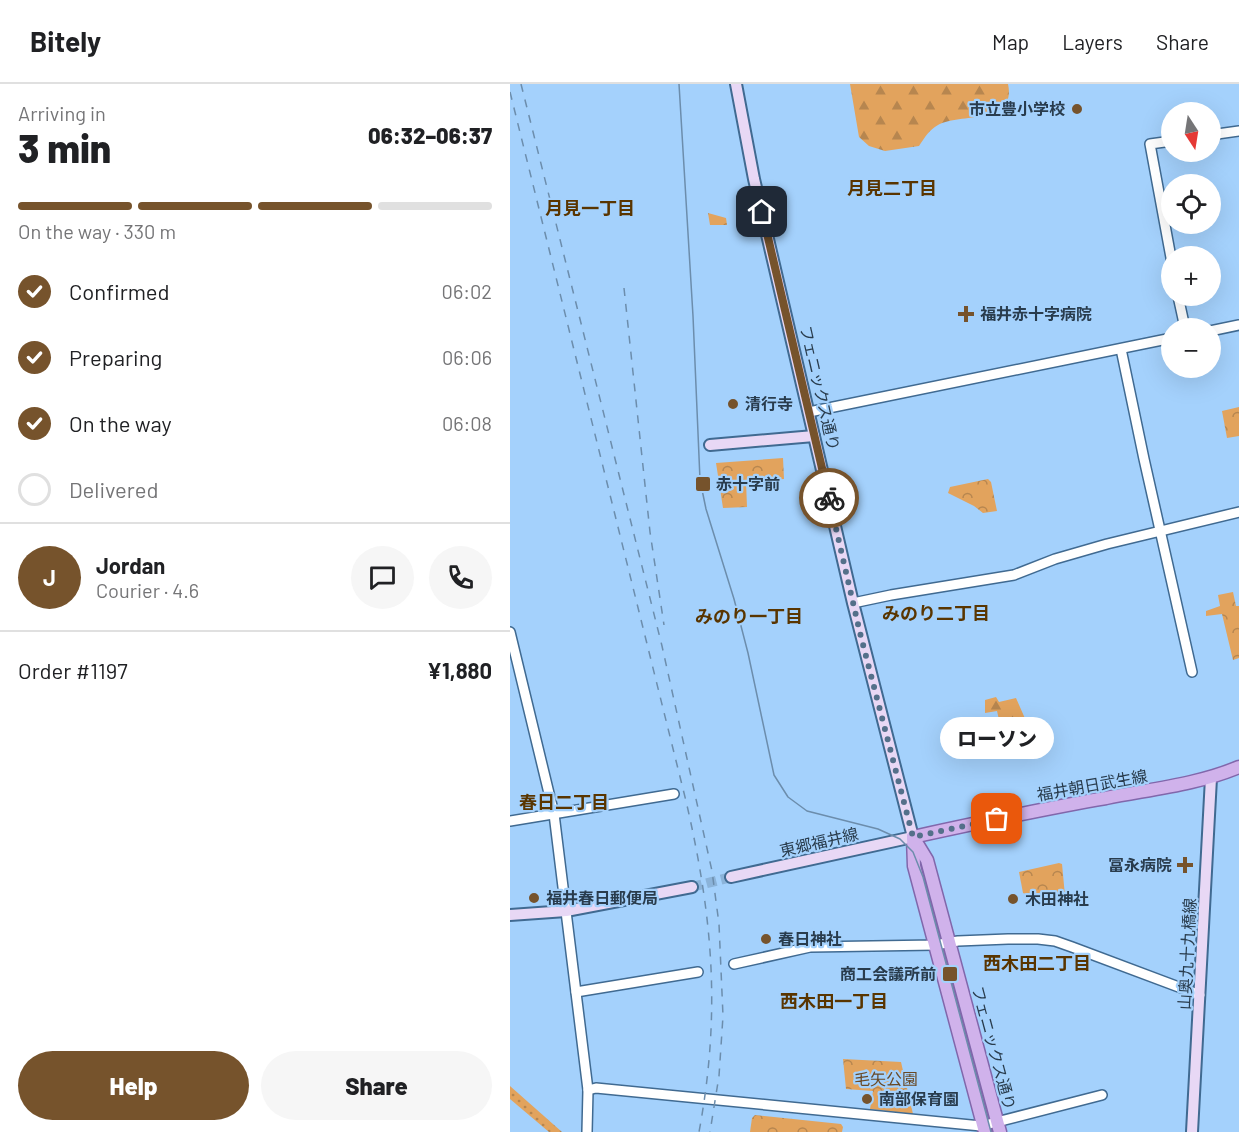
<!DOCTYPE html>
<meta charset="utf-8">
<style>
body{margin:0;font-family:Barlow,"Noto Sans JP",sans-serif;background:#f6f6f6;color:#202124;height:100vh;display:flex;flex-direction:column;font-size:22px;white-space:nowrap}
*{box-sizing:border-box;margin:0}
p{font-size:20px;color:#757577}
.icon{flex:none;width:33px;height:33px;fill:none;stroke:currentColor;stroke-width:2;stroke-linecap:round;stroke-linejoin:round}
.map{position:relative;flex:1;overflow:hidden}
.drawer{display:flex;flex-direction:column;background:#fff;width:510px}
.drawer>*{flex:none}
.needle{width:39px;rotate:168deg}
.tools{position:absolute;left:651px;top:18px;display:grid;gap:12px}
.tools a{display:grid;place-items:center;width:60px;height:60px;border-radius:50%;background:#fff;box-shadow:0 6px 24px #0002;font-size:30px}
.pin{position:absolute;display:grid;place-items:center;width:51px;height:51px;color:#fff;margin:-26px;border-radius:12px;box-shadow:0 3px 9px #0006}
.courier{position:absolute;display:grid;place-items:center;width:60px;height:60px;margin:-30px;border:4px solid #76532c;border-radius:50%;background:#fff;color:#222;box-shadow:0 2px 8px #0007}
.bubble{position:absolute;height:42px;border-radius:21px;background:#fff;box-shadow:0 6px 24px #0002;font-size:20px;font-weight:800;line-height:42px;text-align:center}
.summary em{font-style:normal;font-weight:800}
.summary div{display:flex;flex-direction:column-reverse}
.summary{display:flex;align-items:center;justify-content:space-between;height:102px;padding:0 18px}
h1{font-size:39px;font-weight:800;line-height:45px}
.bar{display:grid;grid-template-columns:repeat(4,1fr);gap:9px 6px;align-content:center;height:72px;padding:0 18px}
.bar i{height:8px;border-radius:4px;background:#e0e0e0}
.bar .current{background:#76532c}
.bar p{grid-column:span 4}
.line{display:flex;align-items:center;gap:15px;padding:0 18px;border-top:2px solid #e0e0e0}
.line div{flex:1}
.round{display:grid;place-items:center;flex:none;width:63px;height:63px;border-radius:32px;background:#f6f6f6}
ol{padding:0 18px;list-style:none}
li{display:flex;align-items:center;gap:18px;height:66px}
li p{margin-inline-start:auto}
li .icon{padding:6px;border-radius:50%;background:#76532c;color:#fff;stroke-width:4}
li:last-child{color:#757577}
li i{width:33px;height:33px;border:3px solid #e0e0e0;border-radius:50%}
.button{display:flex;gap:12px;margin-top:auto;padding:12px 18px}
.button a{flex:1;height:69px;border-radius:36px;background:#76532c;color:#fff;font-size:24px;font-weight:800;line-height:69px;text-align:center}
.button a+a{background:#f6f6f6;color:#202124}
header{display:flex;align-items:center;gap:36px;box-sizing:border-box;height:84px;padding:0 30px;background:#fff;border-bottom:2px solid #e0e0e0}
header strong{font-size:28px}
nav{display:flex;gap:33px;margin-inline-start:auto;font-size:21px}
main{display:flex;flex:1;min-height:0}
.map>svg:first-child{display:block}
.grass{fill:url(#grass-dots)}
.forest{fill:url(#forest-firs)}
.park{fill:url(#park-crowns)}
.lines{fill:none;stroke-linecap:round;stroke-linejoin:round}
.secondary-tunnel{stroke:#8bb3d9;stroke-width:10;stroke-dasharray:10 5;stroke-linecap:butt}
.tertiary-casing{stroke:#406a91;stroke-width:12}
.secondary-casing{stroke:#406a91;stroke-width:14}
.primary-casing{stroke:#8167ab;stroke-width:15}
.tertiary{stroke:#fff;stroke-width:9}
.secondary{stroke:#e8d8f5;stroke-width:10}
.primary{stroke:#d0b2eb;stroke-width:12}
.tram{stroke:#6c8dac;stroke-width:1.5}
.rail{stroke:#6c8dac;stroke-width:1.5;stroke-dasharray:8 8;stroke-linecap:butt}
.done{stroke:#54708a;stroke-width:6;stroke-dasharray:0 10.8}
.route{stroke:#76532c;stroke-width:8}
.poi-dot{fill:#76532c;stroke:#a4d1fc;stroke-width:2}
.labels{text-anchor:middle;stroke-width:4.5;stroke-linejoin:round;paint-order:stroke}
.poi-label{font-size:16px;font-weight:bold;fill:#293c4d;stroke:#a4d1fc;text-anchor:start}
.street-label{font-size:16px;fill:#293c4d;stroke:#a4d1fc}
.park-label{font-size:16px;fill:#694925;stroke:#a4d1fc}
.neighbourhood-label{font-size:18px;font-weight:bold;fill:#593500;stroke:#a4d1fc}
</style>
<header>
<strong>Bitely</strong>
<nav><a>Map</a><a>Layers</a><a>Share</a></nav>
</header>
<main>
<section class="drawer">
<div class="summary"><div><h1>3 min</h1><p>Arriving in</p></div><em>06:32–06:37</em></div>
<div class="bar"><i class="current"></i><i class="current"></i><i class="current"></i><i></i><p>On the way · 330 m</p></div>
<ol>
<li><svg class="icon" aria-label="check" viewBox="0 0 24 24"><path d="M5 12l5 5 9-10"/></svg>Confirmed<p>06:02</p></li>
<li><svg class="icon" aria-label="check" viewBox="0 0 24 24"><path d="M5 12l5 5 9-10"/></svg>Preparing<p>06:06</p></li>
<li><svg class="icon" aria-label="check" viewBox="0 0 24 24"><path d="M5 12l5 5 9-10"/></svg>On the way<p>06:08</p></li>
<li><i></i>Delivered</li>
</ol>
<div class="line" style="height:108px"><b class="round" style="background:#76532c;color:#fff">J</b><div><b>Jordan</b><p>Courier · 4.6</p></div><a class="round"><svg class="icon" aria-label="chat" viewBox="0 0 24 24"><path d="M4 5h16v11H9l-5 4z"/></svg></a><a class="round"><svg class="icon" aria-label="phone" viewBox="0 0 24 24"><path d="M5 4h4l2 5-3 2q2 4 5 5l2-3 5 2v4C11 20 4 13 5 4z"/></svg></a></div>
<div class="line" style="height:78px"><div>Order #1197</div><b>¥1,880</b></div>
<div class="button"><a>Help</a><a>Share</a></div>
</section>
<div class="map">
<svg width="729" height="1048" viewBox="0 0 729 1048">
<defs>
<pattern id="grass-dots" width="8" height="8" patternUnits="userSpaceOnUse" patternTransform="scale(1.5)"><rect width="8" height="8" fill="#e2a35d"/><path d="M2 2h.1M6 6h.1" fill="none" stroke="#b7864f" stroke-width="1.8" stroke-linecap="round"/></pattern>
<pattern id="forest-firs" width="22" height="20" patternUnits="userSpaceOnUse" patternTransform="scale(1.5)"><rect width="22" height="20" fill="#e2a35d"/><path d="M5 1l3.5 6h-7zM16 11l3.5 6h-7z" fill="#b7864f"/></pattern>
<pattern id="park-crowns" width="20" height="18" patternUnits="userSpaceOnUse" patternTransform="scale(1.5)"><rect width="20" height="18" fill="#e2a35d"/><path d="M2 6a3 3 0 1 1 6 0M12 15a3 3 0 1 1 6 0" fill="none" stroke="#b7864f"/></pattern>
</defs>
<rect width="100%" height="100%" fill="#a4d1fc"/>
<path class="grass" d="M0 1002 52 1048H39L0 1015Z"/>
<g class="forest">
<path d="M340 0H498C507 41 449 29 428 41 419 46 415 53 409 62L375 67 359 62 349 53Z"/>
<path d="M486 613 489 618 506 614 517 639 507 641V645L496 650 498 667 487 666 472 669 469 655 485 651 490 640 487 627 475 629V616Z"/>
</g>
<g class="park">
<path d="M198 129 216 134 217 141H200Z"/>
<path d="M729 323V352L717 354 712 327Z"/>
<path d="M273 374 274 395 236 397 237 423 213 424 206 379Z"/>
<path d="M478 395 481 398 487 427 473 429 464 422 438 409 440 403Z"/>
<path d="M723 508 726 522H729V574L723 576 712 530 696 532V527L710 522 708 511Z"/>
<path d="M549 779 552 780 555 812H519L513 809 509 788Z"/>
<path d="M333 975 391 978 403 1030 360 1025 363 1007 336 1005Z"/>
<path d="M245 1031 331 1040 333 1043 332 1048H240L242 1034Z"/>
</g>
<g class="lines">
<path class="secondary-tunnel" d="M182 803 221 793"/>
<g class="tertiary-casing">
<g id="tertiary">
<path d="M700 51 729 47"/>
<path d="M662 57 640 60 662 179"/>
<path d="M668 212 675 244"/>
<path d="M700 247 729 241"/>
<path d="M611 265 634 375 682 588"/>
<path d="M299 328 662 254"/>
<path d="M343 519 381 511 504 491 545 475 597 460 729 428"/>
<path d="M0 548 44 730 78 1006 77 1048"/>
<path d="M0 737 164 710"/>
<path d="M224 880 300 863 425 861 448 857 498 855H528L545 857 562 863 690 911"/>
<path d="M66 908 188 888"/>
<path d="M78 1006 86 1004 471 1042 592 1011"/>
</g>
</g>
<g class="secondary-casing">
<g id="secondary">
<path d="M200 361 304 352"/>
<path d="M221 793 403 753 343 519 244 95 226 0"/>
<path d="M0 831 56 827 182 803"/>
<path d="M682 1048 701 694"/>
</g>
</g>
<g class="primary-casing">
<g id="primary">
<path d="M403 753C467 739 531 725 596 714 641 705 686 701 729 683"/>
<path d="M403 753 417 776 490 1048"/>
<path d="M403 753 404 782 475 1048"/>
</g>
</g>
<use href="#tertiary" class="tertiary"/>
<use href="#secondary" class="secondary"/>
<use href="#primary" class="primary"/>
<path class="tram" d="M169 0 183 232 190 396 196 425 224 515 238 569 264 691 278 713 297 727 368 745 390 755 403 768 413 793 481 1048"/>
<g class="rail">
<path d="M11 0 152 562 202 787 209 840 213 932 209 992 200 1048"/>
<path d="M0 8 176 717C203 834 211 929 189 1048"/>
<path d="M114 204 140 448 154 541"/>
</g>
</g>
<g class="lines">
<path class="done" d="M319 414 350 549 403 753 487 735"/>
<path class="route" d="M252 128 319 414"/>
</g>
<g class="poi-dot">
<circle cx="567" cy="25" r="6"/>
<path d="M453 221h6v6h6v6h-6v6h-6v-6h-6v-6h6z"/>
<circle cx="223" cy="320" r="6"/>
<rect x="185" y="392" width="16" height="16" rx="3"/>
<path d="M672 772h6v6h6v6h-6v6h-6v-6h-6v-6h6z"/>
<circle cx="24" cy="814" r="6"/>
<circle cx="503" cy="815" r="6"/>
<circle cx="256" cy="855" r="6"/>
<rect x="432" y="882" width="16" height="16" rx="3"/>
<circle cx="357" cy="1015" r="6"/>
</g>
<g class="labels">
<g class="poi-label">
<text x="555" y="31" text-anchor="end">市立豊小学校</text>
<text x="470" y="236">福井赤十字病院</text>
<text x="235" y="326">清行寺</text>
<text x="206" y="406">赤十字前</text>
<text x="662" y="787" text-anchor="end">冨永病院</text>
<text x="36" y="820">福井春日郵便局</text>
<text x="515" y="821">木田神社</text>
<text x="268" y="861">春日神社</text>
<text x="426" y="896" text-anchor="end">商工会議所前</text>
<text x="369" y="1021">南部保育園</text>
</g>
<g class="street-label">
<text transform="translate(310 304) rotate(77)" y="6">フェニックス通り</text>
<text transform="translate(582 701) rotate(-10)" y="6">福井朝日武生線</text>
<text transform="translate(309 758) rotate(-13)" y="6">東郷福井線</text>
<text transform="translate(677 870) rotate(-87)" y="6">山奥九十九橋線</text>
<text transform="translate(484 964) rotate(75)" y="6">フェニックス通り</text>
</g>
<g class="park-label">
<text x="376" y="1001">毛矢公園</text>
</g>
<g class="neighbourhood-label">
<text x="382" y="111">月見二丁目</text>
<text x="80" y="131">月見一丁目</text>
<text x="426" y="536">みのり二丁目</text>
<text x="239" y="539">みのり一丁目</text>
<text x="54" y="725">春日二丁目</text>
<text x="527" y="886">西木田二丁目</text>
<text x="324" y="924">西木田一丁目</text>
</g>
</g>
</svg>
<div class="tools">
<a><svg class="needle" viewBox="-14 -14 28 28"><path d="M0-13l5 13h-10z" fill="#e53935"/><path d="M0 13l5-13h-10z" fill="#757577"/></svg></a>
<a><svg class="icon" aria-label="locate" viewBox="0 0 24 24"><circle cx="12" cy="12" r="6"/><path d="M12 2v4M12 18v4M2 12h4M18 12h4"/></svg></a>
<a>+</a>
<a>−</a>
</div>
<div class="pin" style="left:487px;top:735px;background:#ea580c"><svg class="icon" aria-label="bag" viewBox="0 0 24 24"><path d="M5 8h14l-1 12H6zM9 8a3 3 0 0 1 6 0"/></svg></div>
<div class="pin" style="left:252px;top:128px;background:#1f2937"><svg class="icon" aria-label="home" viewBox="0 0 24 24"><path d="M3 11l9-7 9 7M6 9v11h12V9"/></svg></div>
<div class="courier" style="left:319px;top:414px"><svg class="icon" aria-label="bike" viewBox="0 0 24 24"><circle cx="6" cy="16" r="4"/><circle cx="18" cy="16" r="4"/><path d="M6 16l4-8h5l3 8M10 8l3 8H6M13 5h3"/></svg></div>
<div class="bubble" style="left:430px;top:633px;width:114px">ローソン</div>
</div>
</main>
